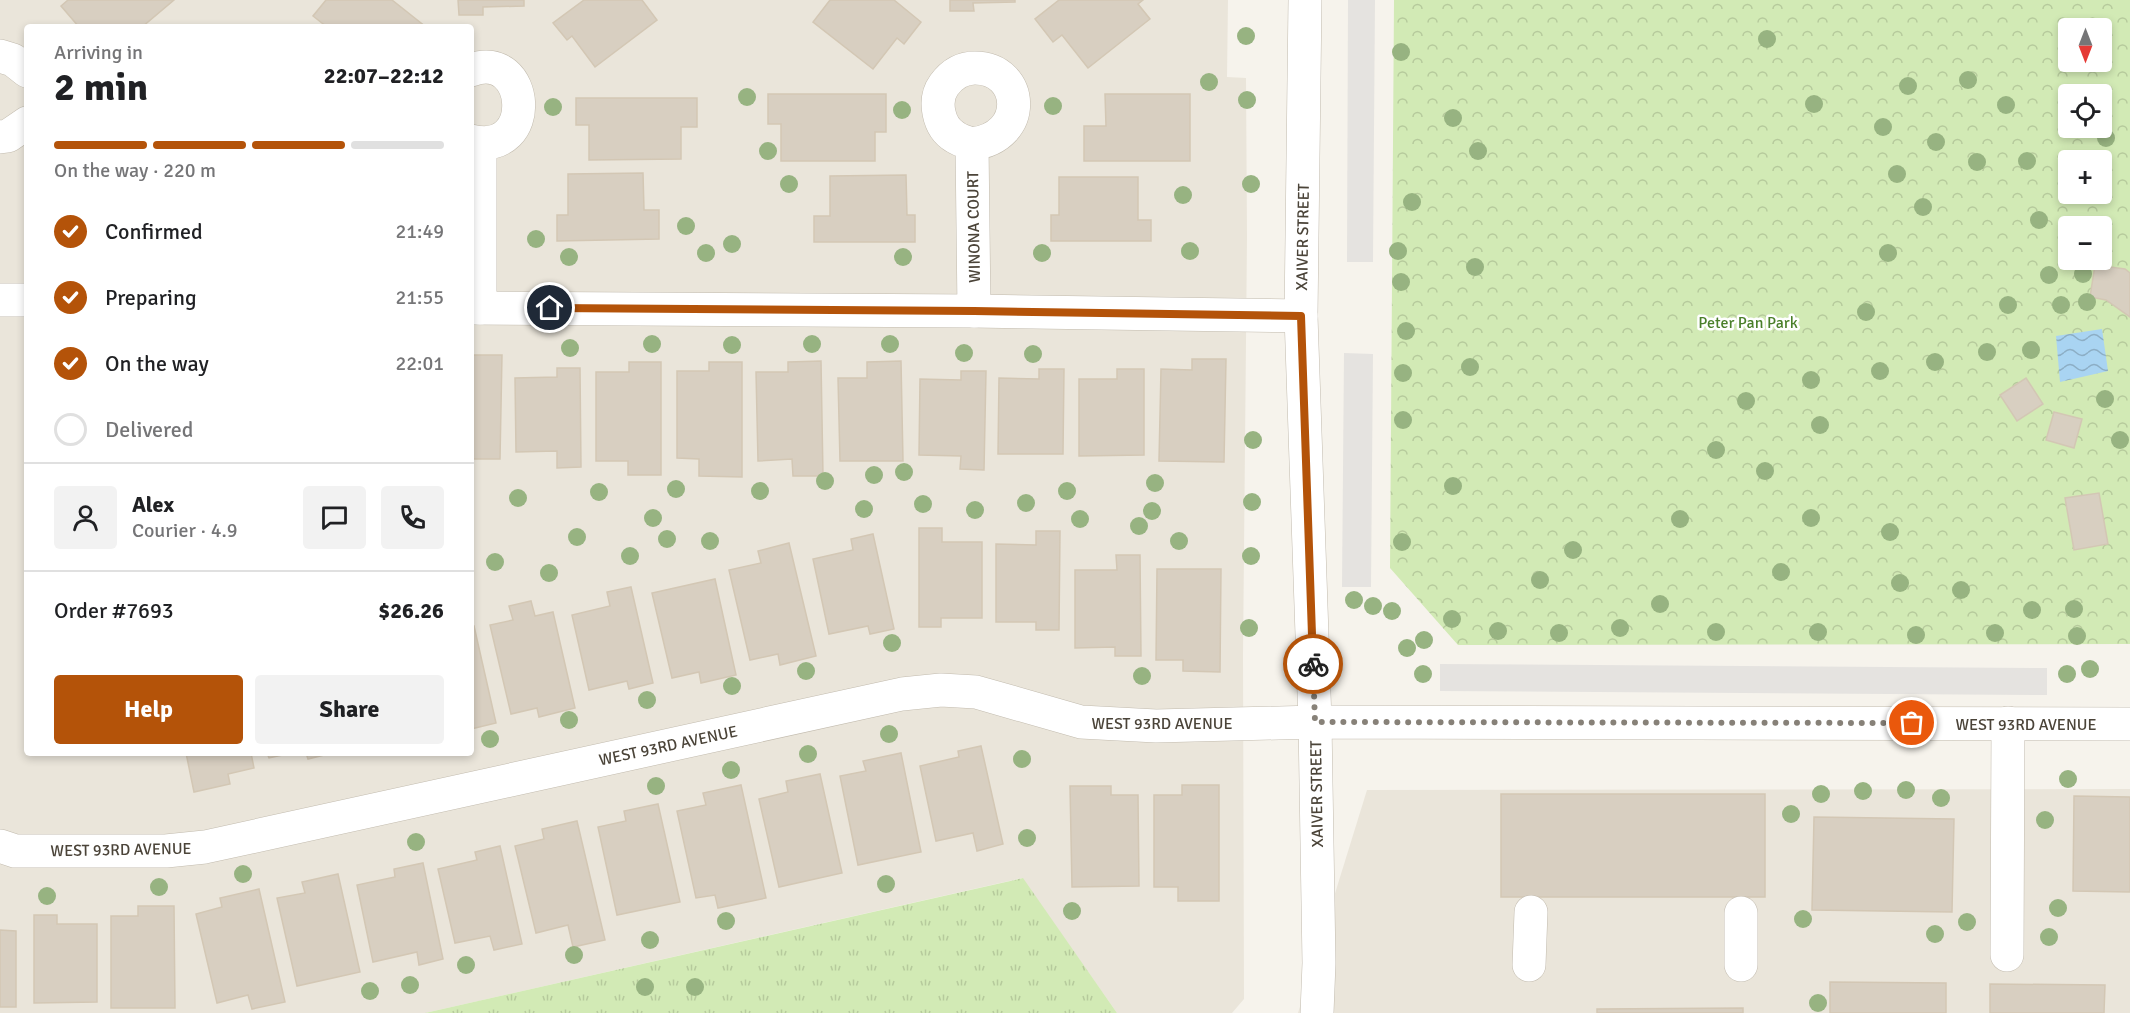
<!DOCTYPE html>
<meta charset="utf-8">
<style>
body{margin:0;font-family:Signika,sans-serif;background:#f2f2f2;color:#202124;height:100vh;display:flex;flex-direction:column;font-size:22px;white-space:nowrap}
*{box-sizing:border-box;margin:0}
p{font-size:20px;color:#757577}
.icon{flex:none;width:33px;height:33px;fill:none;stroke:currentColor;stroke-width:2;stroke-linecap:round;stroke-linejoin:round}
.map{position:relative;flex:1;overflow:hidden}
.side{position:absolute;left:24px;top:24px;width:450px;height:732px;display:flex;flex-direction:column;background:#fff;border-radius:6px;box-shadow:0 3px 9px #0003}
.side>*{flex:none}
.needle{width:39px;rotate:180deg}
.tools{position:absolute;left:2058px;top:18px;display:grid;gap:12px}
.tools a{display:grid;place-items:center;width:54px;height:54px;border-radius:6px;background:#fff;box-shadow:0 3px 9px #0003;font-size:30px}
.pin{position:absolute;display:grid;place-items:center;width:51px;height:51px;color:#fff;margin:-26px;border:3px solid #fff;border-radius:50%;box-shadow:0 2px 6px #0007}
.courier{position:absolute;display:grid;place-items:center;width:60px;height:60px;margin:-30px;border:4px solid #b45309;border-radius:50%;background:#fff;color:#222;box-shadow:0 2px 8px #0007}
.summary em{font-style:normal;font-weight:800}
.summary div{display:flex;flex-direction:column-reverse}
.summary{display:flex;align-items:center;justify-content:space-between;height:102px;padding:0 30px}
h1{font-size:39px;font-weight:800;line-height:45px}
.bar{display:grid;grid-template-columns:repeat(4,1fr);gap:9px 6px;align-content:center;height:72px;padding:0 30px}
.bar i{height:8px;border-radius:4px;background:#e0e0e0}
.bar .current{background:#b45309}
.bar p{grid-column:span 4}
.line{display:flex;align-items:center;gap:15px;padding:0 30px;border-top:2px solid #e0e0e0}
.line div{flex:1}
.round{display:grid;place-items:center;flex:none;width:63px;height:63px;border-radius:6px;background:#f2f2f2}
ol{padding:0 30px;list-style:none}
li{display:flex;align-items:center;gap:18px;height:66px}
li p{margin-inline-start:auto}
li .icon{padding:6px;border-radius:50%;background:#b45309;color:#fff;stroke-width:4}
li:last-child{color:#757577}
li i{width:33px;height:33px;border:3px solid #e0e0e0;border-radius:50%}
.action{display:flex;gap:12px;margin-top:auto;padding:12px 30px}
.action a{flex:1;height:69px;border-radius:6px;background:#b45309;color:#fff;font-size:24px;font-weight:800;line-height:69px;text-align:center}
.action a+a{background:#f2f2f2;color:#202124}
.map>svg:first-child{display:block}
.residential{fill:#eae5da;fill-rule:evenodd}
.grass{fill:url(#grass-tufts)}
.park{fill:url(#park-crowns);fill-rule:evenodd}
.parking{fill:#e5e3e0}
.water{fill:url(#water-waves)}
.building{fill:#d8cfc1;stroke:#d3c7b4;stroke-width:1.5}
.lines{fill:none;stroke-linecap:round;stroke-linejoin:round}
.minor-casing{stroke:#c2bbae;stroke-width:34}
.minor{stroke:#fff;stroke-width:33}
.tree{fill:#97b381}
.done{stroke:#878178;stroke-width:6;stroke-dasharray:0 10.8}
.route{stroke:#b45309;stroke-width:8}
.labels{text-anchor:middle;stroke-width:5;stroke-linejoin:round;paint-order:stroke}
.street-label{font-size:16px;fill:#4b4439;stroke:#fff}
.park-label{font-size:16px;fill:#4a7f2a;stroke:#fff}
</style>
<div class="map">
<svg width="2130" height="1013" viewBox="0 0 2130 1013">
<defs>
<pattern id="grass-tufts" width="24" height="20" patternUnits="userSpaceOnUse" patternTransform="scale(1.5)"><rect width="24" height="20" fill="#d2eab5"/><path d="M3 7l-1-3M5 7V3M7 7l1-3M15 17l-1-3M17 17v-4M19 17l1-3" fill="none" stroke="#b6ca9c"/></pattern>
<pattern id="park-crowns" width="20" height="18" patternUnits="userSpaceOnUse" patternTransform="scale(1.5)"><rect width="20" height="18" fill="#d2eab5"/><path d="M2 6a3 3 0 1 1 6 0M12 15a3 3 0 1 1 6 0" fill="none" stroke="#b6ca9c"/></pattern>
<pattern id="water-waves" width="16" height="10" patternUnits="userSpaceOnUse" patternTransform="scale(1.5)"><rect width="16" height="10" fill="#a9d4f2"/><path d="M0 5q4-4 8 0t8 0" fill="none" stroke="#8caec5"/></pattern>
</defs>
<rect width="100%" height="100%" fill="#f6f3ec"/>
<g class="residential">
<path d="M0 0H1228L1227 77 1246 78 1247 237 1243 655 1244 999 1232 1013H1117L1022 878 425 1013H0ZM27 27H471V753H27Z"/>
<path d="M2130 789V1013H1298L1367 790Z"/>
</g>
<path class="grass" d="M1023 878 1117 1013H425Z"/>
<path class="park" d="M1394 0H2130V644L1458 645 1390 568ZM2068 28H2102V62H2068ZM2068 94H2102V128H2068ZM2068 160H2102V194H2068ZM2068 226H2102V260H2068Z"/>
<g class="parking">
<path d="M1348 0H1375L1373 262H1347Z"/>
<path d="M1344 353 1373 354 1371 587H1342Z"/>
<path d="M1440 664 2047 668V695L1440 691Z"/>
</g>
<path class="water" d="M2102 329 2108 371 2060 382 2056 336Z"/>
<g class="building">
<path d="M68 0H174L142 27H79L61 6Z"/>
<path d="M326 0H392L426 27H327L313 16Z"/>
<path d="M458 0H524V6L483 7V15H459Z"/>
<path d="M584 0H642L657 20 595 67 572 36 567 40 553 23Z"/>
<path d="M830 0H894L921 22 904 44 897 38 873 69 813 22Z"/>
<path d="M950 0H1015V2L973 3 974 11H950Z"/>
<path d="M1059 0H1143L1138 4 1150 19 1088 68 1062 35 1053 42 1035 19Z"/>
<path d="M768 94H886V132H875V161H781V124H768Z"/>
<path d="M1105 94H1190V161H1084V126H1106Z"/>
<path d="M576 98H697V127H681V159L589 160V125H576Z"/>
<path d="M643 173 644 210H659V239L557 241V215H568V174Z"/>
<path d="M906 175 907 215H915V242H814V216H830V176Z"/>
<path d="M1059 177H1138V220H1151V241H1051V215H1059Z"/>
<path d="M2095 265 2125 269 2130 273V317L2106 300 2090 297Z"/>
<path d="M471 355H502L500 459H471Z"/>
<path d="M1192 359H1226L1224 462 1159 461 1161 369 1192 370Z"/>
<path d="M821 361 823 476H793L792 459 758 461 756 372H788V362Z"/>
<path d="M901 361 903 461H840L838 378H867V362Z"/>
<path d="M629 362H661V475H628V461H596V372H629Z"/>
<path d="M709 362H742V477L699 476V459L677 458V371H709Z"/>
<path d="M557 368H580L581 467 557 468V451L516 452 515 378 557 377Z"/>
<path d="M1039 369H1064L1063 454H998L999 378 1039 379Z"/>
<path d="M1117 369H1144V455L1079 456V379H1117Z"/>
<path d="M961 371H986L984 470 960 469 961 456 919 455 920 379 961 380Z"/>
<path d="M2026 378 2043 404 2017 421 2000 395Z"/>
<path d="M2054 412 2082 419 2074 448 2046 440Z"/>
<path d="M2099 493 2108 544 2074 550 2065 498Z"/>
<path d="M919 528H942V542H982V618H941V627H919Z"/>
<path d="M1036 531H1060L1059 630H1036V622H996V544L1036 545Z"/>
<path d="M873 534 894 629 870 634 868 626 829 634 813 559 853 550 851 539Z"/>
<path d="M789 543 816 656 780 665 778 654 750 660 729 570 761 563 758 551Z"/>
<path d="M1116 555H1140L1141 656H1115V647L1075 648V570H1117Z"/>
<path d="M1157 569H1221L1220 672 1183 671V660H1156Z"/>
<path d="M715 579 736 675 701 683 699 672 672 678 652 593Z"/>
<path d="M631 587 653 683 629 689 627 681 589 690 572 615 610 606 607 592Z"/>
<path d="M531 601 535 616 553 612 575 708 539 717 537 708 511 714 490 625 513 620 509 606Z"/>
<path d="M474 626 496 723 471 729V627Z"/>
<rect x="25" y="709" width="2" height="39"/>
<path d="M981 746 1003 844 977 851 973 833 936 841 920 766 959 757 958 751Z"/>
<path d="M186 753H251L254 768 228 774 230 784 194 792Z"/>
<path d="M267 753H292L269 758Z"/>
<path d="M306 753H332L308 759Z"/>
<path d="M901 753 921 852 858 865 840 776 866 771 863 761Z"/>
<path d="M820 774 842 873 779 887 759 799 788 792 786 781Z"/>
<path d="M741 785 766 898 718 908 715 895 696 898 677 811 706 805 703 793Z"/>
<path d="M1182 785H1219V901H1178V887H1154V795H1182Z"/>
<path d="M1070 786H1111V795H1138L1139 886 1072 887Z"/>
<rect x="1501" y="794" width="264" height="103"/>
<path d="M2074 796 2130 797V892L2073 891Z"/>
<path d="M658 804 680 902 617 915 598 827 626 821 624 811Z"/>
<path d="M1814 817 1954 819 1952 912 1812 910Z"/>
<path d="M577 821 605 940 573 947 568 925 536 933 515 846 544 839 542 829Z"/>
<path d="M500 846 522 944 494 950 490 936 455 943 438 869 477 860 475 852Z"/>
<path d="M423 863 443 959 419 965 417 952 373 962 357 885 395 877 394 869Z"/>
<path d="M338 874 360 972 297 986 277 898 305 893 302 882Z"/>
<path d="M259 889 285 1002 252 1009 248 995 217 1003 196 914 222 907 220 898Z"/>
<path d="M138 906H174L175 1008H111V916H138Z"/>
<path d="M34 915H57V924H97V1002L34 1003Z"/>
<path d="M0 930 16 931V1007H0Z"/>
<path d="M1830 982 1946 983V1013H1830Z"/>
<path d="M1990 984 2105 985 2104 1013H1990Z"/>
<path d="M1743 1008V1013H1597V1009Z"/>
</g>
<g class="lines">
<g class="minor-casing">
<g id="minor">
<path d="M1305 0 1301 316 1315 722 1319 963 1317 1013"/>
<path d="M0 56 13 60 27 71"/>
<path d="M471 70C530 48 539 157 471 141"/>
<path d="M0 137 8 136 27 123"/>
<path d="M972 144C1030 137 1024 68 975 68 962 68 952 74 944 85 933 100 938 127 955 137 959 140 966 142 972 144L974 311"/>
<path d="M0 300H27"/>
<path d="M471 308 974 311 1301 316"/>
<path d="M480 308V143"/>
<path d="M0 846 15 851H166L205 847 902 694 941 690 976 692 1081 722 1156 726 1315 722 2130 724"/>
<path d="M1741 913V965"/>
<path d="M2007 955 2008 723"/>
<path d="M1529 965 1531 912"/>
</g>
</g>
<use href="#minor" class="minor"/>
</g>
<g class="tree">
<circle cx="1246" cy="36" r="9"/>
<circle cx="1767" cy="39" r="9"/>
<circle cx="1401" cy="52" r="9"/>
<circle cx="1968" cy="80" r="9"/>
<circle cx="1209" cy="82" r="9"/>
<circle cx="1908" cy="86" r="9"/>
<circle cx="747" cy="97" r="9"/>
<circle cx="1247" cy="100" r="9"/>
<circle cx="1814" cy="104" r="9"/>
<circle cx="2006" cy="105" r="9"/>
<circle cx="1053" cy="106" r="9"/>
<circle cx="553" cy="107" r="9"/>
<circle cx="902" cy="110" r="9"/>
<circle cx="1453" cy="118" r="9"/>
<circle cx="1883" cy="127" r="9"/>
<circle cx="2106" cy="138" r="9"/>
<circle cx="1936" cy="142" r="9"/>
<circle cx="768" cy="151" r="9"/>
<circle cx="1478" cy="151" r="9"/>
<circle cx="2027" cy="161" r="9"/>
<circle cx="1977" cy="162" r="9"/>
<circle cx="1897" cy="174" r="9"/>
<circle cx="789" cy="184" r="9"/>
<circle cx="1251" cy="184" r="9"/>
<circle cx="1183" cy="195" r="9"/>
<circle cx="1412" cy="202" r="9"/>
<circle cx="1923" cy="207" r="9"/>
<circle cx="2039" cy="220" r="9"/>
<circle cx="686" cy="226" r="9"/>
<circle cx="536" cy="239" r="9"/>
<circle cx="732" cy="244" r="9"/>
<circle cx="1190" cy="251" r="9"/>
<circle cx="1398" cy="251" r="9"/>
<circle cx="706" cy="253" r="9"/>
<circle cx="1042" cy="253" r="9"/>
<circle cx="1888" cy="253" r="9"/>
<circle cx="569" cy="257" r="9"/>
<circle cx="903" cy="257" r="9"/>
<circle cx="1475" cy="267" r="9"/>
<circle cx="2083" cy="274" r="9"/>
<circle cx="2049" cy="275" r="9"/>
<circle cx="1401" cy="282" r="9"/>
<circle cx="2087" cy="302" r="9"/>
<circle cx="2008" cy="305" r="9"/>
<circle cx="2061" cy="305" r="9"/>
<circle cx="1866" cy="312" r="9"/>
<circle cx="1406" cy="331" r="9"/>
<circle cx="652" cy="344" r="9"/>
<circle cx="812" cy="344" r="9"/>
<circle cx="890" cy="344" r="9"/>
<circle cx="732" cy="345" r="9"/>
<circle cx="570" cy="348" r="9"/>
<circle cx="2031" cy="350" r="9"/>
<circle cx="1987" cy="352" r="9"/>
<circle cx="964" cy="353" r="9"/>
<circle cx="1033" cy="354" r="9"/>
<circle cx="1935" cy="362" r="9"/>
<circle cx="1470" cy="367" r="9"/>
<circle cx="1880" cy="371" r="9"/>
<circle cx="1403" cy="373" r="9"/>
<circle cx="1811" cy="380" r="9"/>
<circle cx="2105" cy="399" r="9"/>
<circle cx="1746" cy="401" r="9"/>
<circle cx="1403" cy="420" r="9"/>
<circle cx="1820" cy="425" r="9"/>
<circle cx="1253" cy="440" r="9"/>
<circle cx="2120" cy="440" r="9"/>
<circle cx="1716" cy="450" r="9"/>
<circle cx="1765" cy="471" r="9"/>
<circle cx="904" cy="472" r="9"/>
<circle cx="874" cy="475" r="9"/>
<circle cx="825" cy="481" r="9"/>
<circle cx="1155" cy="483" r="9"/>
<circle cx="1453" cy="486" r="9"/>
<circle cx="676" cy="489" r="9"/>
<circle cx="760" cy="491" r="9"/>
<circle cx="1067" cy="491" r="9"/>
<circle cx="599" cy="492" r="9"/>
<circle cx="518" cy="498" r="9"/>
<circle cx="1252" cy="502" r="9"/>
<circle cx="1026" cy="503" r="9"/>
<circle cx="923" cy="504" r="9"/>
<circle cx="864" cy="509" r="9"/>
<circle cx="975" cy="510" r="9"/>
<circle cx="1152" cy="511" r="9"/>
<circle cx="653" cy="518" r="9"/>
<circle cx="1811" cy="518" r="9"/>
<circle cx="1080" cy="519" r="9"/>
<circle cx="1680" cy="519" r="9"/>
<circle cx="1139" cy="526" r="9"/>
<circle cx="1890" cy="532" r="9"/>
<circle cx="577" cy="537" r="9"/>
<circle cx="667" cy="539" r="9"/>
<circle cx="710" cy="541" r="9"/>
<circle cx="1179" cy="541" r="9"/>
<circle cx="1402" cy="542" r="9"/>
<circle cx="1573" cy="550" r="9"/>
<circle cx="630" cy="556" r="9"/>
<circle cx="1251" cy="556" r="9"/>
<circle cx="495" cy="562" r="9"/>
<circle cx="1781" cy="572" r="9"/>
<circle cx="549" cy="573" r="9"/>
<circle cx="1540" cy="580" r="9"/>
<circle cx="1900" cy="583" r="9"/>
<circle cx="1961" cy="590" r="9"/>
<circle cx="1354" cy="600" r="9"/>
<circle cx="1660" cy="604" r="9"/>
<circle cx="1373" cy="606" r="9"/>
<circle cx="2074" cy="609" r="9"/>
<circle cx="2032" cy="610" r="9"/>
<circle cx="1392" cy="611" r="9"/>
<circle cx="1452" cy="619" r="9"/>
<circle cx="1249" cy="628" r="9"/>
<circle cx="1620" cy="628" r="9"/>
<circle cx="1498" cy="631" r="9"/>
<circle cx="1716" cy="632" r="9"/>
<circle cx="1818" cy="632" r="9"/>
<circle cx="1559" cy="633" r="9"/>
<circle cx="1995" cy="633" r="9"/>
<circle cx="1916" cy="635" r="9"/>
<circle cx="2077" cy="636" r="9"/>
<circle cx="1424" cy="640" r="9"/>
<circle cx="892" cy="643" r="9"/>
<circle cx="1407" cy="648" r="9"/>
<circle cx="2090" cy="669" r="9"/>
<circle cx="806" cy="671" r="9"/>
<circle cx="1423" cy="674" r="9"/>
<circle cx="2067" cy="674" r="9"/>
<circle cx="1142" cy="676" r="9"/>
<circle cx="732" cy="686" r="9"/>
<circle cx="647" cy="700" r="9"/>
<circle cx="569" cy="720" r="9"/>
<circle cx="889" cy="734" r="9"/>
<circle cx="490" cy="739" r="9"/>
<circle cx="808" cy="754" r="9"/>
<circle cx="1022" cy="759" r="9"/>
<circle cx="731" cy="770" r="9"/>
<circle cx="2068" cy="779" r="9"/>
<circle cx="656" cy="786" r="9"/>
<circle cx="1906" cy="790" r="9"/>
<circle cx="1863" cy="791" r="9"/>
<circle cx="1821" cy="794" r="9"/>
<circle cx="1941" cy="798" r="9"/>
<circle cx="1791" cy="814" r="9"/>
<circle cx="2045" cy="820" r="9"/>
<circle cx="1027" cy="838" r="9"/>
<circle cx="416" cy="842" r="9"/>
<circle cx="243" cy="874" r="9"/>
<circle cx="886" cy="884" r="9"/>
<circle cx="159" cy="887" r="9"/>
<circle cx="47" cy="896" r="9"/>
<circle cx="2058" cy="908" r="9"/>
<circle cx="1072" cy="911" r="9"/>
<circle cx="1803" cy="919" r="9"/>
<circle cx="726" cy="921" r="9"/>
<circle cx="1967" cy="922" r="9"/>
<circle cx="1935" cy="934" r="9"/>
<circle cx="2049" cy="937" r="9"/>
<circle cx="650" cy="940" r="9"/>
<circle cx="574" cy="955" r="9"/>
<circle cx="466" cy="965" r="9"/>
<circle cx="410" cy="985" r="9"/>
<circle cx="645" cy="987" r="9"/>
<circle cx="695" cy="987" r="9"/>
<circle cx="370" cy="991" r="9"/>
<circle cx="1818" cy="1003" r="9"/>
</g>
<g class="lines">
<path class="done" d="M1313 664 1315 722 1912 723"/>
<path class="route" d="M550 308 974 311 1301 316 1313 664"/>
</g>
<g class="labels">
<g class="street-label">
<text transform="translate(973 227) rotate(-91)" y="6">WINONA COURT</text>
<text transform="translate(1302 237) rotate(-89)" y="6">XAIVER STREET</text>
<text x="1162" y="729">WEST 93RD AVENUE</text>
<text x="2026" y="730">WEST 93RD AVENUE</text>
<text transform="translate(668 745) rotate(-12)" y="6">WEST 93RD AVENUE</text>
<text transform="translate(1316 794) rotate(-91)" y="6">XAIVER STREET</text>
<text transform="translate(121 849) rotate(-1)" y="6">WEST 93RD AVENUE</text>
</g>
<g class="park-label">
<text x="1748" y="328">Peter Pan Park</text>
</g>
</g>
</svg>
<div class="tools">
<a><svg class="needle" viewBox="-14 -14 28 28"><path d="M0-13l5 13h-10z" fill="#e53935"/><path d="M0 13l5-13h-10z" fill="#757577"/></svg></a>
<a><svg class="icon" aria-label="locate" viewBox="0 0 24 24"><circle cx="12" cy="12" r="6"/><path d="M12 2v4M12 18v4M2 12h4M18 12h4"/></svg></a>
<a>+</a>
<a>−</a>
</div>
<div class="pin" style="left:1912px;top:723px;background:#ea580c"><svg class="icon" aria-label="bag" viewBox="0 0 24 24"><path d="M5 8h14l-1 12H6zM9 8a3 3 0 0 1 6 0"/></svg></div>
<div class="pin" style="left:550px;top:308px;background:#1f2937"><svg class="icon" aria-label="home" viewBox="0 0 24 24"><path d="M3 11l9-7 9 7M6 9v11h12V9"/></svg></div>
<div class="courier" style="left:1313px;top:664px"><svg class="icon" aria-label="bike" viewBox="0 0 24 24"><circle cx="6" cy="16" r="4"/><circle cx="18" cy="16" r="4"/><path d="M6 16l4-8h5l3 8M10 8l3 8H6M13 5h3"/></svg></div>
<section class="side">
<div class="summary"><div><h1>2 min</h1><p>Arriving in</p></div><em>22:07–22:12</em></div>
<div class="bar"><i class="current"></i><i class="current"></i><i class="current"></i><i></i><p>On the way · 220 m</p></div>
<ol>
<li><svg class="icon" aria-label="check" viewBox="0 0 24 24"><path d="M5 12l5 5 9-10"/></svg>Confirmed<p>21:49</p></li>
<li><svg class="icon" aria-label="check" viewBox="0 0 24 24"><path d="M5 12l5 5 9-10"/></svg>Preparing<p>21:55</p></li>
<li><svg class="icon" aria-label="check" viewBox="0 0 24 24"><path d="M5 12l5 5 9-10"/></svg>On the way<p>22:01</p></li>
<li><i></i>Delivered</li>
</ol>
<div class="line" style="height:108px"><a class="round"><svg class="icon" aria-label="person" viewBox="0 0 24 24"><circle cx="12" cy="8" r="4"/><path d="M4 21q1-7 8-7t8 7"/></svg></a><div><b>Alex</b><p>Courier · 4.9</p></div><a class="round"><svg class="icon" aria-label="chat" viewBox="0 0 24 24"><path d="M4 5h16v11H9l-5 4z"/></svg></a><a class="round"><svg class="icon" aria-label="phone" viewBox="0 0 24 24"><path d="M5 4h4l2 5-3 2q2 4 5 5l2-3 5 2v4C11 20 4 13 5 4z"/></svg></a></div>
<div class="line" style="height:78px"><div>Order #7693</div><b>$26.26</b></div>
<div class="action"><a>Help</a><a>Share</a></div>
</section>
</div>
